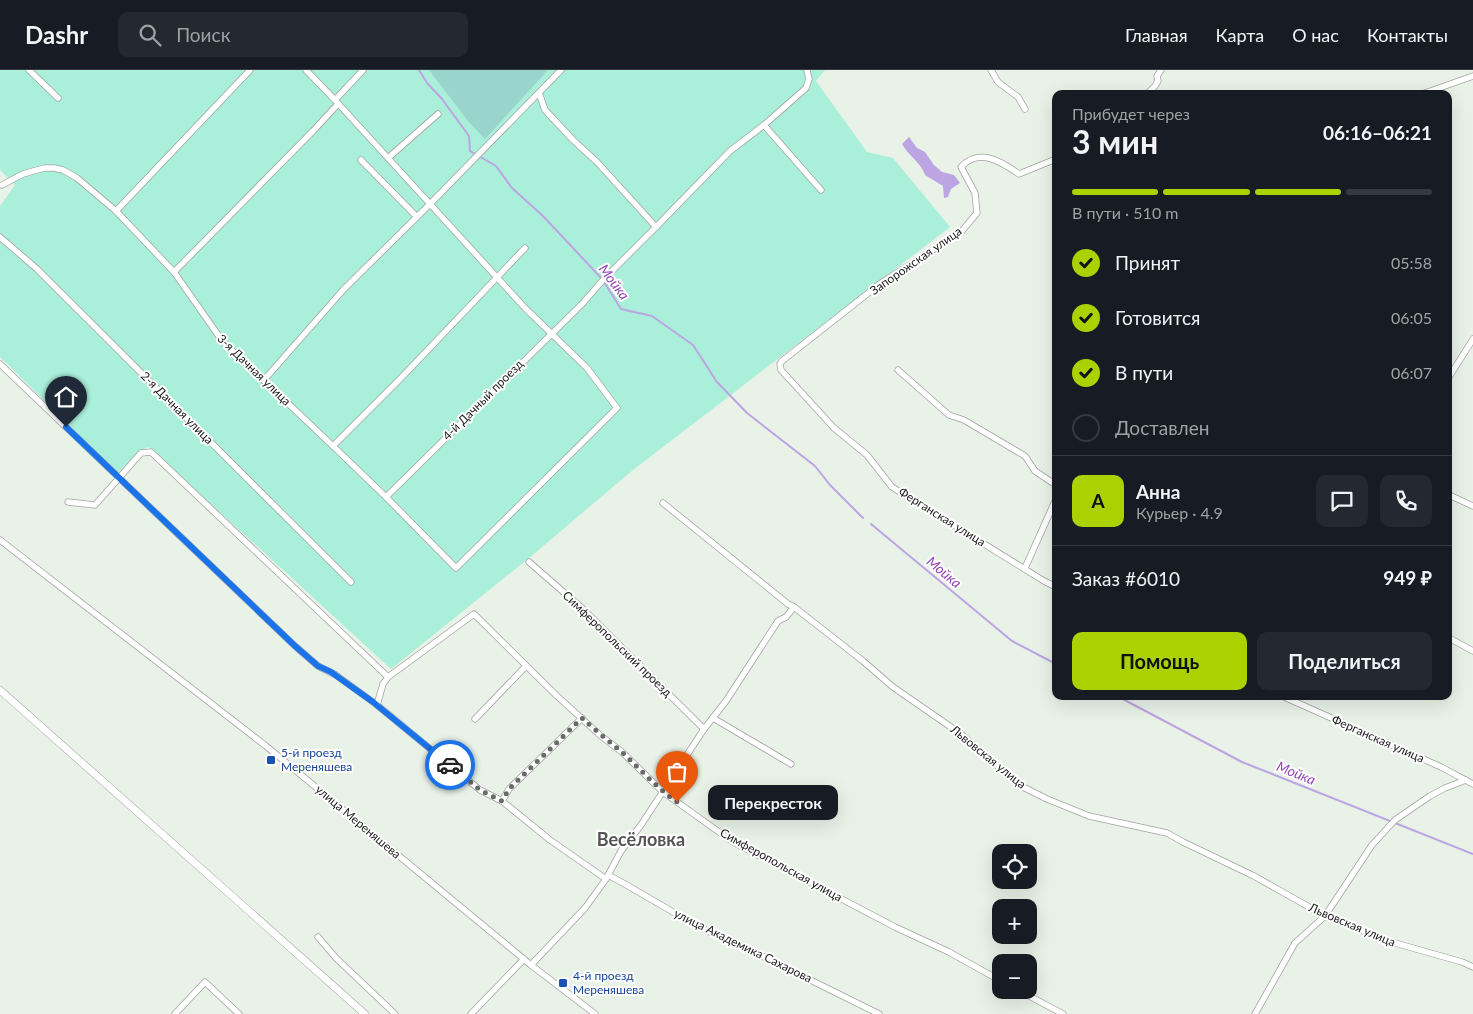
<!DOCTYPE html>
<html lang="ru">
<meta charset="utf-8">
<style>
body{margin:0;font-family:Lato,sans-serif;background:#242831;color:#f1f3f6;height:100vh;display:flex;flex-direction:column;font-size:19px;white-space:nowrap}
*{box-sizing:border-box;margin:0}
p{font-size:16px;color:#9ea1a6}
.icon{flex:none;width:28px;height:28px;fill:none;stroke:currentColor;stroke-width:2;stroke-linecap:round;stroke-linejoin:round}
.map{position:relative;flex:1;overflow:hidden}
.panel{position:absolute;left:1052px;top:20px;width:400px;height:610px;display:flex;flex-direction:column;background:#171b24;border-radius:10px;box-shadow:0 5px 20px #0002}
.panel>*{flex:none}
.tools{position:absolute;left:992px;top:774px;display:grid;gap:10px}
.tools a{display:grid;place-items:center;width:45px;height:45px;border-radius:10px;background:#171b24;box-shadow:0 5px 20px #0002;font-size:25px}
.pin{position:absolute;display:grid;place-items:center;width:42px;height:42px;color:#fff;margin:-51px -21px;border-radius:50% 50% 50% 0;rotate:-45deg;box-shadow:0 0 5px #0007}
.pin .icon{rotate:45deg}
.courier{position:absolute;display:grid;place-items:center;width:50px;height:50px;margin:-25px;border:4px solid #1a73e8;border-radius:50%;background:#fff;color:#222;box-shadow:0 1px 6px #0007}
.bubble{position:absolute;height:35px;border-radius:10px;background:#171b24;box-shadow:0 5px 20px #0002;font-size:16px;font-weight:700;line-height:35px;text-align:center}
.head em{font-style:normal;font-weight:700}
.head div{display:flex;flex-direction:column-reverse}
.head{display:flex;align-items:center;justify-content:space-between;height:85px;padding:0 20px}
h1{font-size:32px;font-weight:700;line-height:38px}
.bar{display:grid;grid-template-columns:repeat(4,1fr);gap:8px 5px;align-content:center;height:60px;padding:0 20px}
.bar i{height:6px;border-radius:4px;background:#363941}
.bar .current{background:#abd100}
.bar p{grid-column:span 4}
.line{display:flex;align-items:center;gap:12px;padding:0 20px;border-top:1px solid #363941}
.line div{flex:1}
.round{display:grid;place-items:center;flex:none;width:52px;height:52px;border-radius:10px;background:#242831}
ol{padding:0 20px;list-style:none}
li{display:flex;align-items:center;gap:15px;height:55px}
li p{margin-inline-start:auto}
li .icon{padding:5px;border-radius:50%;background:#abd100;color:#111;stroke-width:4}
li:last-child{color:#9ea1a6}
li i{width:28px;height:28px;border:2px solid #363941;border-radius:50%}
.button{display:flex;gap:10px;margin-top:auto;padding:10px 20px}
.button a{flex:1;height:58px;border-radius:10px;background:#abd100;color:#111;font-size:20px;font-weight:700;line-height:58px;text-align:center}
.button a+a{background:#242831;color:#f1f3f6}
header{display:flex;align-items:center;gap:30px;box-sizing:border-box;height:70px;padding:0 25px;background:#171b24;border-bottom:1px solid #363941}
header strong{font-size:24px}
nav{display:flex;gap:28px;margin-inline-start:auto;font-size:18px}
.search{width:350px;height:45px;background:#242831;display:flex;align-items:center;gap:12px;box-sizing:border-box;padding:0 18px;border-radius:10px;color:#9ea1a6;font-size:19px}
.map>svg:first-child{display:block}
.grass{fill:#aaefd9}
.forest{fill:#99d4cd}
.water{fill:#bda4e2}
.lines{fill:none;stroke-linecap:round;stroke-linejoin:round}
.stream{stroke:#bda4e2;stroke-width:2}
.minor-casing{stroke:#a2a2a2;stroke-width:7}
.tertiary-casing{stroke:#a2a2a2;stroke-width:8}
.minor{stroke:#fff;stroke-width:5.5}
.tertiary{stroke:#fff;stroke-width:7}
.done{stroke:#676a66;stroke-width:5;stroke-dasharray:0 9}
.route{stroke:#1a73e8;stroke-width:6}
.transit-dot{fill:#1a4fb4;stroke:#fff;stroke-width:2}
.labels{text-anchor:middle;stroke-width:4;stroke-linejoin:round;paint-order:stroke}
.street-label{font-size:12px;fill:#212121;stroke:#fff}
.transit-label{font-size:12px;fill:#164399;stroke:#fff;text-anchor:start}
.water-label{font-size:14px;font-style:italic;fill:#9445b8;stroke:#fff}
.district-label{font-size:18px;font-weight:bold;fill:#545454;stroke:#fff}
</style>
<header>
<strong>Dashr</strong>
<div class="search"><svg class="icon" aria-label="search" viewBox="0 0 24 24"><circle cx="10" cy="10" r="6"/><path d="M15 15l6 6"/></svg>Поиск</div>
<nav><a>Главная</a><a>Карта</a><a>О нас</a><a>Контакты</a></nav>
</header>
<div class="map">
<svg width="1473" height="944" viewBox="0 0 1473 944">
<rect width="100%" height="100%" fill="#e8f2e7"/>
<path class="grass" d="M0 0H825L816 11 867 82 893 88 950 157 633 400 529 488 391 599 149 377 139 381 118 403 0 287V136L15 115 0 100Z"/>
<path class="forest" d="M429 0H546L547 1 485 69 468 51Z"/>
<path class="water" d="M909 67 917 78 925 82 934 95 942 102 954 105 960 113 951 119 948 127 944 128 943 116 925 105C922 94 908 85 902 74Z"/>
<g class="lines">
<g class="stream">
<path d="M419 0 427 13 442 29 469 66 470 81 496 96 512 118 543 146 603 210 621 239 652 246 693 275 717 312 747 343 815 396 830 415 863 448"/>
<path d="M871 454 1012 571 1056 594"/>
<path d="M1117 626 1242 692 1473 784"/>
</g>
<g class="minor-casing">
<g id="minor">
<path d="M29 0 58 28"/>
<path d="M807 0 809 9 806 18 764 55 821 120"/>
<path d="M991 0 998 12 1018 27 1025 39"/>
<path d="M539 23 545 40 573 70 597 92 656 157 730 81 764 55"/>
<path d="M1147 24 1155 16 1158 11 1157 6 1161 0"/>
<path d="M1422 24 1473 6"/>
<path d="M335 30 363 0"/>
<path d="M388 88 438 44"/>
<path d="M1056 89 1019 104C1002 92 979 77 961 97L975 123 977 143 961 162 881 213 782 291 780 294 781 300 834 358 867 385 892 417 1044 511 1056 517"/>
<path d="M361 90 417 147"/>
<path d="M2 115 23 104 44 98H54L63 100 77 108 116 141 174 202 223 272 333 376 386 427 456 498 617 338 587 298 525 238 430 134 561 0"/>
<path d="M116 141 250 0"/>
<path d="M0 167 37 199 351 512"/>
<path d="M174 202 313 61 338 34"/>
<path d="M0 294 295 576 318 596 336 605 377 635 480 720 502 731 550 770 606 809"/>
<path d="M898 300 949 345 964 350 1025 386 1035 401 1056 415"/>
<path d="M1449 307 1473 269"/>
<path d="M264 310 344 219 430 134 335 30 306 0"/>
<path d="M333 376 401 308 525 178"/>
<path d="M1449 425 1473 436"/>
<path d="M386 427 582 234 603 210 656 157"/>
<path d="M68 432 95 435 141 383 151 382 388 607"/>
<path d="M663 433 788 534 794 537 863 591 893 617 961 664 1019 715 1047 729 1089 746 1167 763 1183 772 1254 806 1325 846 1388 871 1462 892 1473 897"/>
<path d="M0 470 266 676 531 895 595 944"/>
<path d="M529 492 583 539 704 659"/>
<path d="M1025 498 1056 429"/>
<path d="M1449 568 1473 581"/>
<path d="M1282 626 1441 697 1473 714"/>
<path d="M377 635 383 614 388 607 474 544 557 626 601 666 622 682 663 722 733 772 895 857 949 882 1001 911"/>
<path d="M713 648 791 694"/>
<path d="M475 649 526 596"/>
<path d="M502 731 509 719 582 648"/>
<path d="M608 805 623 813 699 857 762 886 879 944"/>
<path d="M318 867 336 888 395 944"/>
<path d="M531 895 585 838 606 809 621 781 641 755 704 659 726 631 778 551 786 547 794 537"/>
<path d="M1018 920 1063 944"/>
<path d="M175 944 205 912 239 944"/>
<path d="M471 944 524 889"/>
<path d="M1255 944 1295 873 1325 846 1372 775 1384 762 1395 750 1430 726 1445 718 1466 710"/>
</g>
</g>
<g class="tertiary-casing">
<path id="tertiary" d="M0 620 365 944"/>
</g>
<use href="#minor" class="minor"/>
<use href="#tertiary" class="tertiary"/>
</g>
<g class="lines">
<path class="done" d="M450 695 480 720 502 731 509 719 582 648C595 660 610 672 624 684 641 700 657 718 677 732"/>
<path class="route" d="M66 357 295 576 318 596 331 602 373 632 450 695"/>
</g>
<g class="transit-dot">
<rect x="266" y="685" width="10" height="10" rx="2.5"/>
<rect x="558" y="908" width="10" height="10" rx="2.5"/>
</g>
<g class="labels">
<g class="street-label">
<text transform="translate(916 191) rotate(-35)" y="4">Запорожская улица</text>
<text transform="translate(254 300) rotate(44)" y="4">3-я Дачная улица</text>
<text transform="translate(483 330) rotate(-45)" y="4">4-й Дачный проезд</text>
<text transform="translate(177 338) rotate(45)" y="4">2-я Дачная улица</text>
<text transform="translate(942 447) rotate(32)" y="4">Ферганская улица</text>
<text transform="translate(617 574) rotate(44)" y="4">Симферопольский проезд</text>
<text transform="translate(1378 669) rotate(24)" y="4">Ферганская улица</text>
<text transform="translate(988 687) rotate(39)" y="4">Львовская улица</text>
<text transform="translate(358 752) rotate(40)" y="4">улица Мереняшева</text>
<text transform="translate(781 795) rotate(29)" y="4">Симферопольская улица</text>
<text transform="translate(1352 855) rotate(23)" y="4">Львовская улица</text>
<text transform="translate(743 876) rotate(26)" y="4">улица Академика Сахарова</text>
</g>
<g class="transit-label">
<text x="281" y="687">5-й проезд<tspan x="281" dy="14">Мереняшева</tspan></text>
<text x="573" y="910">4-й проезд<tspan x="573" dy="14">Мереняшева</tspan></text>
</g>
<g class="water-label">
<text transform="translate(614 212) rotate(53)" y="5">Мойка</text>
<text transform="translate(944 502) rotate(40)" y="5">Мойка</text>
<text transform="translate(1296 703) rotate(22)" y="5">Мойка</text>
</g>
<g class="district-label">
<text x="641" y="776">Весёловка</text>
</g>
</g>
</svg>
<div class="tools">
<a><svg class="icon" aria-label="locate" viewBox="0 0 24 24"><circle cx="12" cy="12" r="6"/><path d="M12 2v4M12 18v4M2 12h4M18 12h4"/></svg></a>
<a>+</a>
<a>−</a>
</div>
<div class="pin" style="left:677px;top:732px;background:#ea580c"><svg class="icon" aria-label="bag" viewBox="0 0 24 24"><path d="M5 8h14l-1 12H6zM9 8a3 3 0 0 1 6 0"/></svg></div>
<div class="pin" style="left:66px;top:357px;background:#1f2937"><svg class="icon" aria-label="home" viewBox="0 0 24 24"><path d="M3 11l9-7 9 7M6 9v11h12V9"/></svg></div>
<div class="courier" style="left:450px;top:695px"><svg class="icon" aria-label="car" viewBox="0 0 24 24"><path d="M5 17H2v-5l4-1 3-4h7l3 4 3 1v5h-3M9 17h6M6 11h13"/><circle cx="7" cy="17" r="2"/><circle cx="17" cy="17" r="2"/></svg></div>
<div class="bubble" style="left:708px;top:715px;width:130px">Перекресток</div>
<section class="panel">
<div class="head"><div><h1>3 мин</h1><p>Прибудет через</p></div><em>06:16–06:21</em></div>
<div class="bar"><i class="current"></i><i class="current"></i><i class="current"></i><i></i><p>В пути · 510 m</p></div>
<ol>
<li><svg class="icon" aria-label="check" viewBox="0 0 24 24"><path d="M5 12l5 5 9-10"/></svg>Принят<p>05:58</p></li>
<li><svg class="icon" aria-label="check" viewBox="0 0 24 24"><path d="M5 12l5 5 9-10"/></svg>Готовится<p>06:05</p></li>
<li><svg class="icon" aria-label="check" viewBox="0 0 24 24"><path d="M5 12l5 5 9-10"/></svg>В пути<p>06:07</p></li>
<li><i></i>Доставлен</li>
</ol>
<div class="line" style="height:90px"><b class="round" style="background:#abd100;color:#111">А</b><div><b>Анна</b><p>Курьер · 4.9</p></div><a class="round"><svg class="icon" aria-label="chat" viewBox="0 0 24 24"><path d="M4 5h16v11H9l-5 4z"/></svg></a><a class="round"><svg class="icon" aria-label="phone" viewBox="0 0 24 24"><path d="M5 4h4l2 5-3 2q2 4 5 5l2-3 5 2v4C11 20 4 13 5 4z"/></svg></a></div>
<div class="line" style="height:65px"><div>Заказ #6010</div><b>949 ₽</b></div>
<div class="button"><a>Помощь</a><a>Поделиться</a></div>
</section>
</div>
